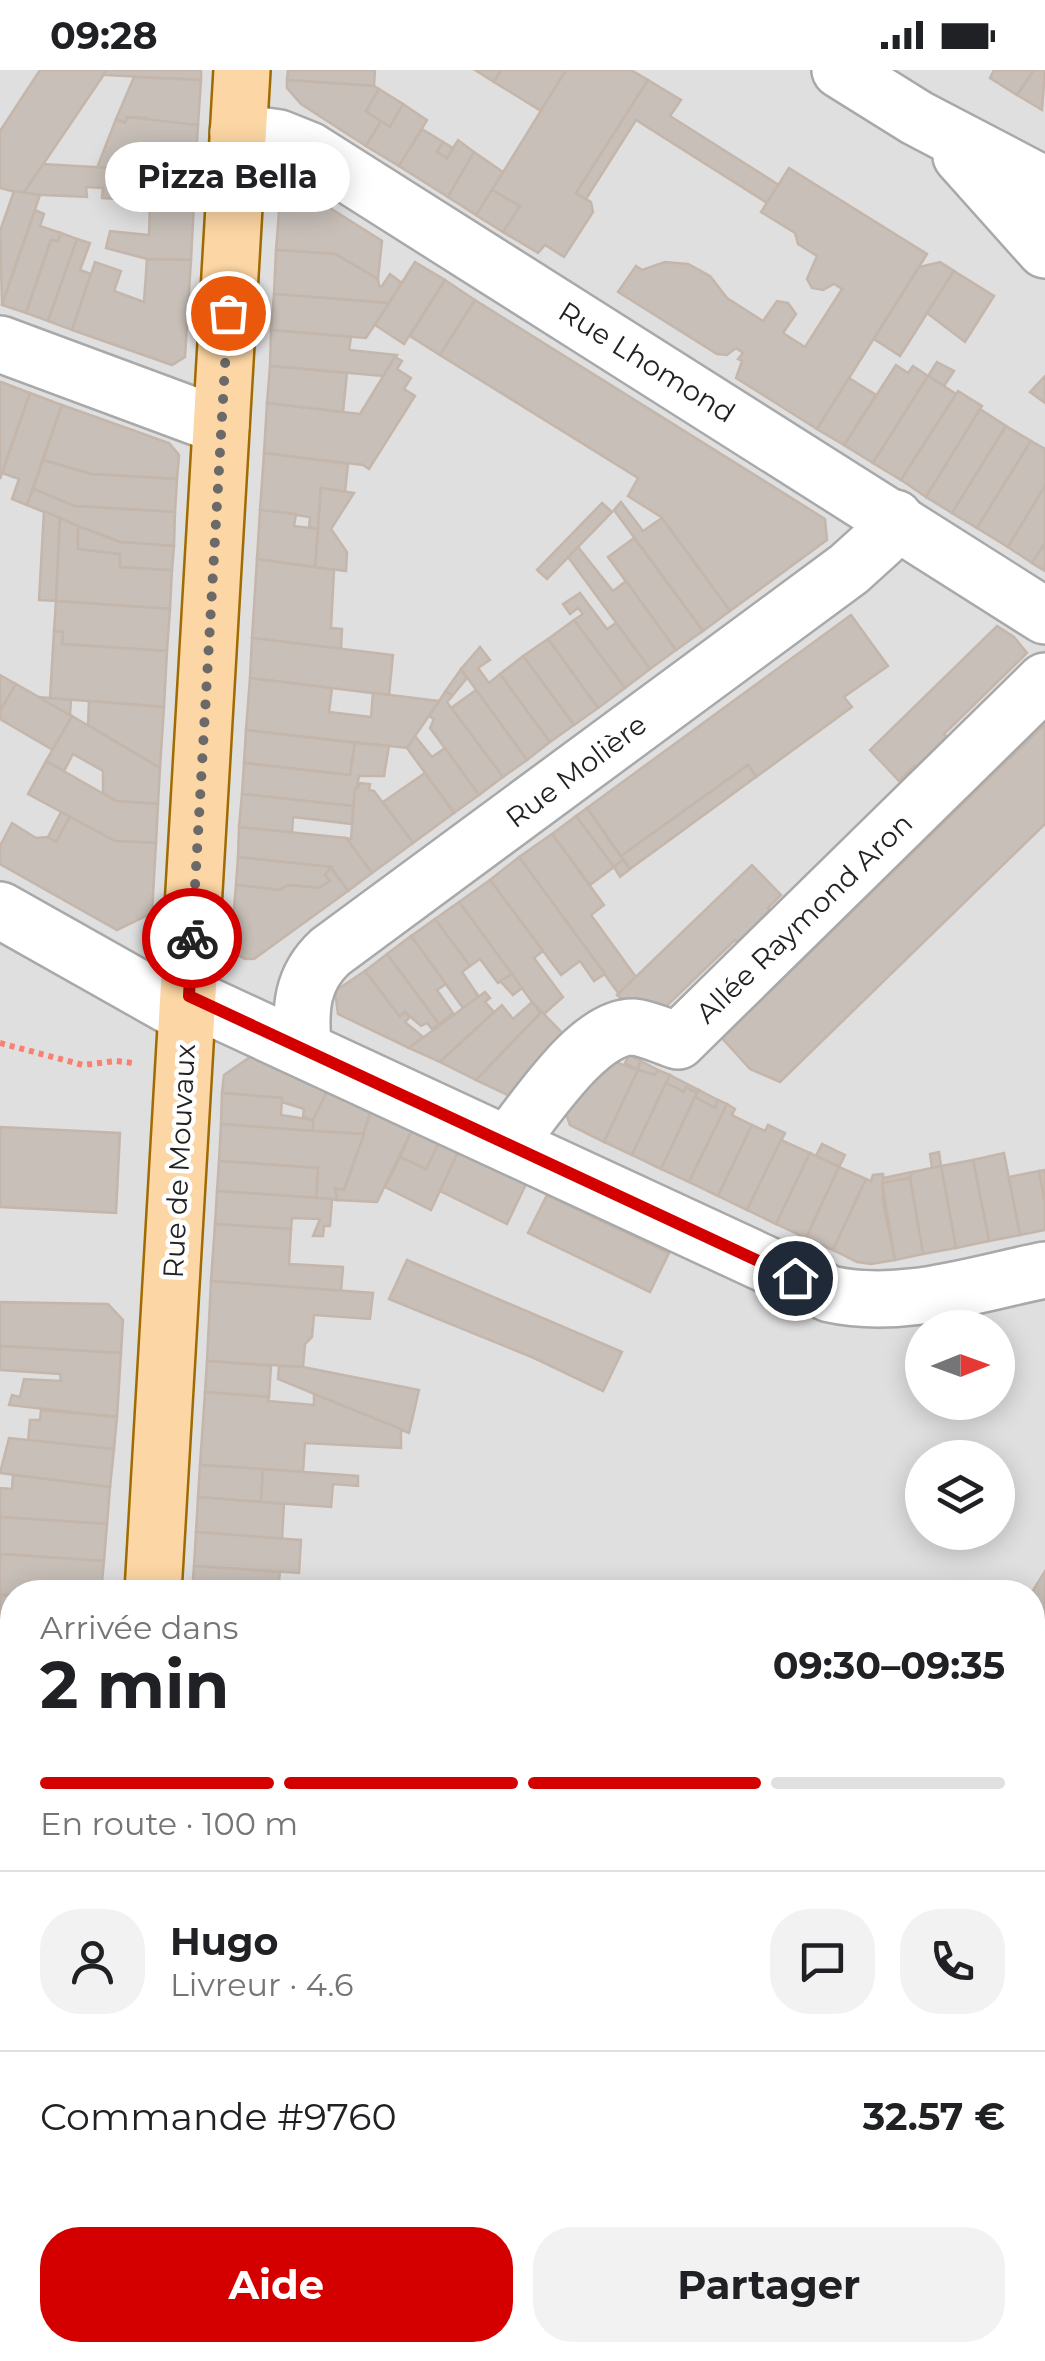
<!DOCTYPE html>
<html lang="fr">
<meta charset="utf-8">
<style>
body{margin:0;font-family:Montserrat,sans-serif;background:#f2f2f2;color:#202124;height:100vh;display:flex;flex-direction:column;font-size:38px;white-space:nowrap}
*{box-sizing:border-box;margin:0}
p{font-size:32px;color:#757577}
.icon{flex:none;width:55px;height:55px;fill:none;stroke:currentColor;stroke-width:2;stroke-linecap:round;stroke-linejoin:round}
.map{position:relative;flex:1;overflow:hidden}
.drawer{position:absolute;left:0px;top:1510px;width:1045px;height:782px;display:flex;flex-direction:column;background:#fff;border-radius:40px 40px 0 0;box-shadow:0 5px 25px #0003}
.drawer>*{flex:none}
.needle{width:65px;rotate:89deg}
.controls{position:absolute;left:905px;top:1240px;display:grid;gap:20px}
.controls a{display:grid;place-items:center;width:110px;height:110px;border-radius:50%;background:#fff;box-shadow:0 5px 25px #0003;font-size:50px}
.pin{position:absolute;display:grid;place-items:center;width:85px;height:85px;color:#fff;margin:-42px;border:5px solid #fff;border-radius:50%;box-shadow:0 2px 10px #0007}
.courier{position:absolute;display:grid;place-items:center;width:100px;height:100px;margin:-50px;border:8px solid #d40000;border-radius:50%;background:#fff;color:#222;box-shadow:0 2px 12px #0007}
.bubble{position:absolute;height:70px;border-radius:35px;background:#fff;box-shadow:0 5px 25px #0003;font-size:32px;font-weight:700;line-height:70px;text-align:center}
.head em{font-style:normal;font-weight:700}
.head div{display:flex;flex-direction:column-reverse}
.head{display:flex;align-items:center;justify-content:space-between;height:170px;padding:0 40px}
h1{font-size:65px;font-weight:700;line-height:75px}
.bar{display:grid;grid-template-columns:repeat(4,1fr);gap:15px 10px;align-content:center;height:120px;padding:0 40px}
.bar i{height:12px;border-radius:8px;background:#e0e0e0}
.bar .current{background:#d40000}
.bar p{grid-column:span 4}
.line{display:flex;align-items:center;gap:25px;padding:0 40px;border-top:2px solid #e0e0e0}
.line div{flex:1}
.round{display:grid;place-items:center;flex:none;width:105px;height:105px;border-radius:40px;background:#f2f2f2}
.action{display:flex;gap:20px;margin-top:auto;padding:20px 40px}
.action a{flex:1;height:115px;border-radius:40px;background:#d40000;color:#fff;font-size:40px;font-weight:700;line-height:115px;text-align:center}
.action a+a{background:#f2f2f2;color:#202124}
.status{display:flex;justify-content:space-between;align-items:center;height:70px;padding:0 50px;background:#fff;direction:ltr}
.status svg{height:28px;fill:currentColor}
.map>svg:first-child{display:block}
.residential{fill:#e0dfdf;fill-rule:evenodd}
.building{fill:#c7bfb8;stroke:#c4b6ab;stroke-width:2.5}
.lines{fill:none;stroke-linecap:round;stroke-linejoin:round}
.minor-casing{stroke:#a9a9a9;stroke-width:60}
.major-casing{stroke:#a06b00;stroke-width:60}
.path{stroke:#fa8072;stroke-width:6;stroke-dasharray:5 5;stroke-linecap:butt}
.minor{stroke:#fff;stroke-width:55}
.major{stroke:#fcd6a4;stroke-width:55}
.done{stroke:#6b6a68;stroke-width:10;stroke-dasharray:0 18}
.route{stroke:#d40000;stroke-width:12}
.labels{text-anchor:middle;stroke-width:9;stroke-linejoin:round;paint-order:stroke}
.street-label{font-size:28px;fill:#222;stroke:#fff}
</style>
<div class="status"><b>09:28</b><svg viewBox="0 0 49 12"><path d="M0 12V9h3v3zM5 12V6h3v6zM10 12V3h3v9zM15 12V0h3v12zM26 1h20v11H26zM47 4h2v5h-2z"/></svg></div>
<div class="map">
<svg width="1045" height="2291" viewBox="0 0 1045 2291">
<rect width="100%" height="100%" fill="#f2efe9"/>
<path class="residential" d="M0 0H1045V2291H0ZM922 1258H998V1332H922ZM922 1388H998V1462H922ZM12 1522H1032V2280H12Z"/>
<g class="building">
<path d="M40 0H107L23 124 0 118V61Z"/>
<path d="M107 0H201V10L103 5Z"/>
<path d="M288 0H375L374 16 287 10Z"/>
<path d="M475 0H501L494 12Z"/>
<path d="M501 0H566L541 41 494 12Z"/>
<path d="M566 0H631L648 10 576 123 591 132 593 142 564 187 545 175 538 183 503 162 520 136 492 120Z"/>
<path d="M994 0H1034L1017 25 990 8Z"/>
<path d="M1034 0H1045L1042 40 1017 25Z"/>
<path d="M134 7 201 10 198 55 146 51V48L127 47 125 53 116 49Z"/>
<path d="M287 10 374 16 379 19 366 41 381 51 366 76 301 34 287 18Z"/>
<path d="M648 10 681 30 670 46 779 115 767 133 636 50 586 129 576 123Z"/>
<path d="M379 19 403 34 390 57 366 41Z"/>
<path d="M403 34 427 50 399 96 366 76 381 51 390 57Z"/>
<path d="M127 47 198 55 195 103 97 98 116 49 125 53Z"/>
<path d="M422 59 443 72 437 82 447 88 458 70 474 82 448 127 399 96Z"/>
<path d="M443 72 453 78 447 88 437 82Z"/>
<path d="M474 82 503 102 476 145 448 127Z"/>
<path d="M43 94 195 103 194 133 102 128 103 118 86 117 87 127 23 124Z"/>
<path d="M789 98 927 184 817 359 736 308 742 291 738 289 743 283 736 278 727 285 717 284 618 222 636 196 642 200 665 192 688 194 710 206 727 228 763 251 777 231 788 233 796 244 783 263 805 277 842 219 834 214 823 220 812 218 807 209 817 186 798 174 795 163 761 142Z"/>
<path d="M300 119 382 171 378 209 335 184 276 180 280 129Z"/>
<path d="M492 120 520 136 503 162 476 145Z"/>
<path d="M14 121 40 125 2 235 0 161Z"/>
<path d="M150 131 194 133 191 190 147 189 106 178 110 161 149 165Z"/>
<path d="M35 140 44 144 40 156 61 163 58 171 51 170 26 243 2 235Z"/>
<path d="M61 163 77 169 48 251 26 243 51 170 58 171Z"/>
<path d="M77 169 90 173 80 200 91 204 72 260 48 251Z"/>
<path d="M276 180 335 184 378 209 379 216H382L390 204 402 213 389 233 274 224Z"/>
<path d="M147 189 191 190 185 287 172 295 72 260 95 192 121 201 114 221 144 232Z"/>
<path d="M415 192 445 210 404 274 375 255Z"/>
<path d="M940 192 954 201 900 286 874 269 919 197Z"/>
<path d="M954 201 994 226 965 272 927 243Z"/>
<path d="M445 210 475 230 440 285 410 266Z"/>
<path d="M274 224 389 233 366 268 271 260Z"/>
<path d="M475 230 825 449 827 470 730 541 661 447 628 426 638 408 440 285Z"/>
<path d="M271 260 351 267 349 280 397 285 383 306 270 296Z"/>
<path d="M395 287 402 291 397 299 411 308 404 319 415 326 369 399 363 395 264 383 267 333 360 344Z"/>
<path d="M937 292 954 301 944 316 928 306Z"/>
<path d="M896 295 908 303 913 296 928 306 873 393 844 375Z"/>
<path d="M270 296 347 303 343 342 267 333Z"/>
<path d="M928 306 956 324 901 410 873 393Z"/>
<path d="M1045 306V333L1030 322Z"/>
<path d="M849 308 876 325 844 375 817 359Z"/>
<path d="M1 312 30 323 0 409V314Z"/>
<path d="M958 321 982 336 926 427 901 410Z"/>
<path d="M30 323 62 335 27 435 12 429 19 409 2 403Z"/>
<path d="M62 335 169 373 179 385 177 409 91 404 43 390Z"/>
<path d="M980 339 1006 356 952 443 926 427Z"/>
<path d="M1006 356 1031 371 977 458 952 443Z"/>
<path d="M1031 371 1045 379V416L1008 477 977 458Z"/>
<path d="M264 383 348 394 345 422 321 418 318 459 309 457 310 447 260 440Z"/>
<path d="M43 390 91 404 177 409 175 442 75 436 33 419Z"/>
<path d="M1045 416V473L1032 493 1008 477Z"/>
<path d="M321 418 354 423 331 459 347 482 346 501 315 497Z"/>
<path d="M33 419 75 436 175 442 174 476 120 472 78 456 27 435Z"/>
<path d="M621 432 643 461 662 448 730 541 703 561 614 440Z"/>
<path d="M602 433 612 442 547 509 537 500Z"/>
<path d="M260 440 296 444 294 456 318 459 315 497 257 489Z"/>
<path d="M44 441 60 448 56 531 39 530Z"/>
<path d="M60 448 78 456V479L120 484V497L172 500 170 539 56 531Z"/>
<path d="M78 456 120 472 174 476 172 500 120 497V484L78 479Z"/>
<path d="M634 468 703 561 676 580 608 487Z"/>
<path d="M1045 473V501L1032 493Z"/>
<path d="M578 477 613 521 626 511 676 580 650 599 568 487Z"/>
<path d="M257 489 334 500 331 558 342 559 341 579 252 568Z"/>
<path d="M580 523 607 559 616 553 650 599 625 618 574 550 583 544 578 538 570 544 563 534Z"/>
<path d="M56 531 170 539 167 581 62 574 63 562 54 561Z"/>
<path d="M851 545 888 596 844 627 852 637 756 707 748 695 621 786 587 738Z"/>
<path d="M574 550 625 618 598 638 548 569Z"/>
<path d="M997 556 1014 567 1027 583 944 664 952 673 921 703 914 696 899 711 870 680Z"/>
<path d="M54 561 63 562 62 574 167 581 164 637 50 628Z"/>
<path d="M252 568 393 585 389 625 250 608Z"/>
<path d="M548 569 598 638 574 655 523 586Z"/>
<path d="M480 577 490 590 478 598 489 613 500 604 550 672 527 690 461 599Z"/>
<path d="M523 586 574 655 550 672 500 604Z"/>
<path d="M461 599 467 608 453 625 445 622Z"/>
<path d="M0 605 16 614 0 641Z"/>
<path d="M250 608 332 618 329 642 371 647 373 623 439 631 407 678 246 660Z"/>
<path d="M16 614 72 646 53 680 0 649V641Z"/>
<path d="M476 620 527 690 503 707 451 638Z"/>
<path d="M445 622 453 625 447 632 503 707 479 725 430 658 434 649 429 646Z"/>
<path d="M38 627 71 630 70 645Z"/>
<path d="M89 631 164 637 160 698 88 655Z"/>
<path d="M72 646 160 698 158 734 116 731 103 723V701L73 684 64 701 46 691Z"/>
<path d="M1045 654V754L780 1012 750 999 722 968Z"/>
<path d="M246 660 355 673 350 705 244 693Z"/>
<path d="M415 666 432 687 445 678 479 725 454 743 407 678Z"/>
<path d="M355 673 389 676 384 706H359L353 736 242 724 244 693 350 705Z"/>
<path d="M46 691 116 731 158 734 156 773 115 771 28 724Z"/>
<path d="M748 695 756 707 630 799 621 786Z"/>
<path d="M425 703 454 743 413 773 383 732Z"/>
<path d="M359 713 370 714 369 720 374 721 413 773 372 803 346 768 351 769 355 718H358Z"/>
<path d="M242 724 353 736 352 754 293 747 292 763 239 757Z"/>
<path d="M587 738 623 790 614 797 576 746Z"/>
<path d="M61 742 70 747 56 772 48 767Z"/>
<path d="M576 746 614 797 590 815 552 764Z"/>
<path d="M70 747 115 771 156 773 152 843 117 860 0 794V776L12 753 36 768 48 767 56 772Z"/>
<path d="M239 757 346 768 372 803 348 821 331 797 238 787Z"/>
<path d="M552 764 604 835 591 845 636 907 619 924 519 787Z"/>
<path d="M238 787 331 797 325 805 330 811 319 818 288 815 279 820 236 815Z"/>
<path d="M519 787 605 904 594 911 580 891 561 905 490 810Z"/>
<path d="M623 790 630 799 620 807 614 797Z"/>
<path d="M752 795 781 825 768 838 775 846 743 877 735 870 656 946 634 939 617 925Z"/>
<path d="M331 798 348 821 254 889H245L236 884 231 873 236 815 279 820 288 815 319 818 330 811 325 805Z"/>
<path d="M490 810 543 881 534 888 563 927 544 944 532 932 459 832Z"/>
<path d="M459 832 512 904 498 913 480 889 470 896 435 849Z"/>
<path d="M435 849 470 896 462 902 479 927 463 938 411 866Z"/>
<path d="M411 866 446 914 437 920 453 943 439 954 387 884Z"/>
<path d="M387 884 439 954 432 959 427 953 421 956 405 942 400 947 365 901Z"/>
<path d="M365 901 400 947 405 942 410 947 405 952 423 967 409 978 338 944 335 921Z"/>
<path d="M512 904 522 918 513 925 500 911Z"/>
<path d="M485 922 490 928 485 932 494 942 440 992 409 978Z"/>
<path d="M532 932 540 943 476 1010 440 992 502 935 513 949Z"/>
<path d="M542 942 570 971 512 1027 476 1010Z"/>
<path d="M253 985 328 1020 313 1050 303 1047 304 1039 282 1032V1028L222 1023 224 1005Z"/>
<path d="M629 985 641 991 637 1000 625 993Z"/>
<path d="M609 990 638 1000 604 1072 570 1055 565 1041Z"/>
<path d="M641 991 658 1000 655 1005 637 1000Z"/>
<path d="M638 1000 655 1005 658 1000 670 1005 632 1085 604 1072Z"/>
<path d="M670 1005 697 1019 699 1020 697 1023 686 1017 684 1022 666 1013Z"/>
<path d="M666 1013 684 1022 686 1017 697 1023 661 1099 632 1085Z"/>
<path d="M328 1020 371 1041 364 1064 313 1061V1050Z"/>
<path d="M699 1020 718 1030 715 1038 695 1027Z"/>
<path d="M222 1023 282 1028 281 1045 313 1050V1061L221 1054Z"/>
<path d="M695 1027 715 1038 718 1030 727 1034 689 1112 661 1099Z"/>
<path d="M727 1034 735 1039 732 1045 752 1055 718 1126 689 1112Z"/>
<path d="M371 1041 412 1060 377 1132 337 1130 335 1118 344 1120Z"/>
<path d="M221 1054 313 1061 364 1064 344 1120 335 1118 337 1130 316 1128 318 1098 219 1091Z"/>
<path d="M752 1055 765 1061 768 1055 785 1063 747 1140 718 1126Z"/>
<path d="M0 1057 120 1063 116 1143 0 1137Z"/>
<path d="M412 1060 439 1073 426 1099 400 1087Z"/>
<path d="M781 1070 810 1083 776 1154 747 1140Z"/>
<path d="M439 1073 458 1082 431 1140 385 1117 400 1087 426 1099Z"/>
<path d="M822 1074 845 1085 839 1097 816 1086Z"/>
<path d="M458 1082 526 1114 507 1154 440 1121Z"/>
<path d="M939 1082 941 1096 932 1098 930 1084Z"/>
<path d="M810 1083 839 1097 806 1168 776 1154Z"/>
<path d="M1004 1083 1020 1165 989 1171 973 1090Z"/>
<path d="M973 1090 989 1171 956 1178 941 1096Z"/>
<path d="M219 1091 318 1098 316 1128 217 1121Z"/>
<path d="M941 1096 956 1178 923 1184 910 1108 912 1102Z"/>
<path d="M839 1097 866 1109 833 1180 806 1168Z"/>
<path d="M1045 1100V1134L1039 1101Z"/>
<path d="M1039 1101 1045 1134V1160L1020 1165 1009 1107Z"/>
<path d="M912 1102 910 1108 882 1113 883 1108Z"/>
<path d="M883 1104V1131L895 1190 871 1194 857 1192 833 1180 866 1109 871 1111 873 1105Z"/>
<path d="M910 1108 923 1184 895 1190 882 1113Z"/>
<path d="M217 1121 332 1129 330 1156H324L323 1166H313L320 1149 292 1148 291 1159 215 1154Z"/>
<path d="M547 1125 669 1183 650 1222 528 1163Z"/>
<path d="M215 1154 291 1159 289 1194 343 1197 341 1221 211 1211Z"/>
<path d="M407 1190 622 1282 603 1321 534 1288 389 1229Z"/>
<path d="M211 1211 373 1223 370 1249 314 1245 312 1267 305 1274 303 1297 207 1291Z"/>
<path d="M0 1232 108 1234 123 1250 121 1283 0 1276Z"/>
<path d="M0 1276 121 1283 117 1347 9 1335 12 1325 20 1327 24 1309 61 1311 60 1304 0 1300Z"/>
<path d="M207 1291 271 1296 269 1327 205 1322Z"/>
<path d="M279 1296 303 1297 419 1320 409 1363 278 1309Z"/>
<path d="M205 1322 269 1327 268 1331 314 1335V1324L401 1359V1378L305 1373 303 1402 200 1395Z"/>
<path d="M41 1340 117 1347 114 1379 28 1371 30 1350H40Z"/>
<path d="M9 1368 114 1379 110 1417 0 1403Z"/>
<path d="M200 1395 263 1399 261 1432 198 1427Z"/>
<path d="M263 1399 358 1406V1416L333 1414 331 1437 261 1432Z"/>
<path d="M13 1405 110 1417 107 1454 0 1447V1418L12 1419Z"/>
<path d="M198 1427 284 1434 282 1469 196 1462Z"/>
<path d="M0 1447 107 1454 104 1491 0 1484Z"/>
<path d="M196 1462 301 1470 299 1503 194 1496Z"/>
<path d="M0 1484 104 1491 101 1522 0 1525Z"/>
<path d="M194 1496 280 1502 279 1511 328 1516 327 1522H192Z"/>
<path d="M1045 1501V1658L1032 1650V1522Z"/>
<path d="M0 1525 12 1526V1572L0 1571Z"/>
<path d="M0 1571H5L3 1602H12V1624L0 1623Z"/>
<path d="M5 1571 12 1572V1602H3Z"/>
<path d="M0 1623 12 1624V1720H0Z"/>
<path d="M1032 1650 1045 1658V1706L1032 1698Z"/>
<path d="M1032 1698 1045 1706V1719L1032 1740Z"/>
<rect x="0" y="1720" width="12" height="44"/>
<path d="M0 1764H12V1802L0 1801Z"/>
<path d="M0 1801 12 1802V1832L0 1831Z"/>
<path d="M0 1831 12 1832V1861L0 1860Z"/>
<path d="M0 1860 12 1861V1907L0 1906Z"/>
<path d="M1043 1862 1045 1863V1898L1032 1890V1880Z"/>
<path d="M1032 1890 1045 1898V1936L1032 1928Z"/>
<path d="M0 1906 12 1907V1937L0 1936Z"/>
<path d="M1032 1928 1045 1936V1974L1032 1966Z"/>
<path d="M0 1936 12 1937V1960L0 1959Z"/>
<path d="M0 1959 12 1960V2034L0 2031Z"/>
<path d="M1032 1966 1045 1974V2007L1032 1999Z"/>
<path d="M1032 1999 1045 2007V2039L1032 2032Z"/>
<path d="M1032 2032 1045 2039 1042 2056 1032 2051Z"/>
<path d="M0 2122 12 2124V2195L0 2193Z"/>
<path d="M1032 2142 1045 2146V2180L1032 2205Z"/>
<path d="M1045 2180V2244L1044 2246 1032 2240V2205Z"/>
<path d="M0 2193 12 2195V2224L0 2222Z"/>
<path d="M0 2222 12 2224V2254L0 2253Z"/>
<path d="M0 2253 12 2254V2276H0Z"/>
<path d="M13 2280H51V2291L12 2289Z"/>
<path d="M145 2280H254V2289L285 2291H247V2288Z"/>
<path d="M510 2280H550L542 2291H502Z"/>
<path d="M550 2280H592L584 2291H576L569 2285 564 2291H542Z"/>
<path d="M592 2280H617L632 2291H584Z"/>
<path d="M624 2280H694L685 2291H632L622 2284Z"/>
<path d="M818 2280H823L847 2285 842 2291H794Z"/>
<path d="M145 2281 206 2286V2291H145Z"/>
<path d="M847 2285 880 2291H842Z"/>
</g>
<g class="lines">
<g class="minor-casing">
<g id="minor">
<path d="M840 0 917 48 1045 115"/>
<path d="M238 62 279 68 309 80 1045 546"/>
<path d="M961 86 1045 180"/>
<path d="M0 274 221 356"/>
<path d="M0 840 188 946"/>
<path d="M189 927 830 1224C901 1240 975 1214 1045 1200"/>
<path d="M303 977C300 939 301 909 330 882L849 499 881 470 895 448"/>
<path d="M508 1073C535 1041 588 956 633 957 647 958 665 967 678 971L1045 611"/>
<path d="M1032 1805 1045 1784"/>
<path d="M0 2074 12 2075"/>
<path d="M1027 2280 1045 2289"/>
<path d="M737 2291 745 2280"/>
</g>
</g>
<g class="major-casing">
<g id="major">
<path d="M153 1522 242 0"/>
<path d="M103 2291 104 2280"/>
</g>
</g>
<path class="path" d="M0 973 83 995 116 991 133 993"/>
<use href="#minor" class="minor"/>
<use href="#major" class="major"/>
</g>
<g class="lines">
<path class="done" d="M192 868 228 243"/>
<path class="route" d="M192 868 189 926 795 1208"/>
</g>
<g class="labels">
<g class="street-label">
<text transform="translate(647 292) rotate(32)" y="10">Rue Lhomond</text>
<text transform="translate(576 701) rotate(-37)" y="10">Rue Molière</text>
<text transform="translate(804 848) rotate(-44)" y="10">Allée Raymond Aron</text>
<text transform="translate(179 1091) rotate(-87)" y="10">Rue de Mouvaux</text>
</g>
</g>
</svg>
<div class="controls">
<a><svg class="needle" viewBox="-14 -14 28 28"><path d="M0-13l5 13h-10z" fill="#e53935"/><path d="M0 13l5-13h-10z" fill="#757577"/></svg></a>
<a><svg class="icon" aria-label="layers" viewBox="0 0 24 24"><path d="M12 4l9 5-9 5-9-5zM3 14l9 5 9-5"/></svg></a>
</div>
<div class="pin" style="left:228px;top:243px;background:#ea580c"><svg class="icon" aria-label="bag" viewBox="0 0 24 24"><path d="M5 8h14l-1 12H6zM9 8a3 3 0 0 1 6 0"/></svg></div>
<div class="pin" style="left:795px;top:1208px;background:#1f2937"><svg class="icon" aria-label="home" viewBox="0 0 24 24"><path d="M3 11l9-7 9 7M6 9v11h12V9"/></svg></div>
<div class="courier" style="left:192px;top:868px"><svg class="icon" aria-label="bike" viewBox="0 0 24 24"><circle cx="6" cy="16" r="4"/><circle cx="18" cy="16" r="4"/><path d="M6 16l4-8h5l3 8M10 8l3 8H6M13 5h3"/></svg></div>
<div class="bubble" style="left:105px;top:72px;width:245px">Pizza Bella</div>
<section class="drawer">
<div class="head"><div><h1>2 min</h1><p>Arrivée dans</p></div><em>09:30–09:35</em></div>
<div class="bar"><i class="current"></i><i class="current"></i><i class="current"></i><i></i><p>En route · 100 m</p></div>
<div class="line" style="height:180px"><a class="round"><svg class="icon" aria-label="person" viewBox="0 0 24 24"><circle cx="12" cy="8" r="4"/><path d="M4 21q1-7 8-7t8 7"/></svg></a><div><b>Hugo</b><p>Livreur · 4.6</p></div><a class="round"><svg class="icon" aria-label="chat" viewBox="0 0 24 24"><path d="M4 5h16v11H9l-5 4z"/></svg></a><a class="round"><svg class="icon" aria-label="phone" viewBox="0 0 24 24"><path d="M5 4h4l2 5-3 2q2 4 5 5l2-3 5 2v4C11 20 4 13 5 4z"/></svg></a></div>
<div class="line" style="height:130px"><div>Commande #9760</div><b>32.57 €</b></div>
<div class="action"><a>Aide</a><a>Partager</a></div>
</section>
</div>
